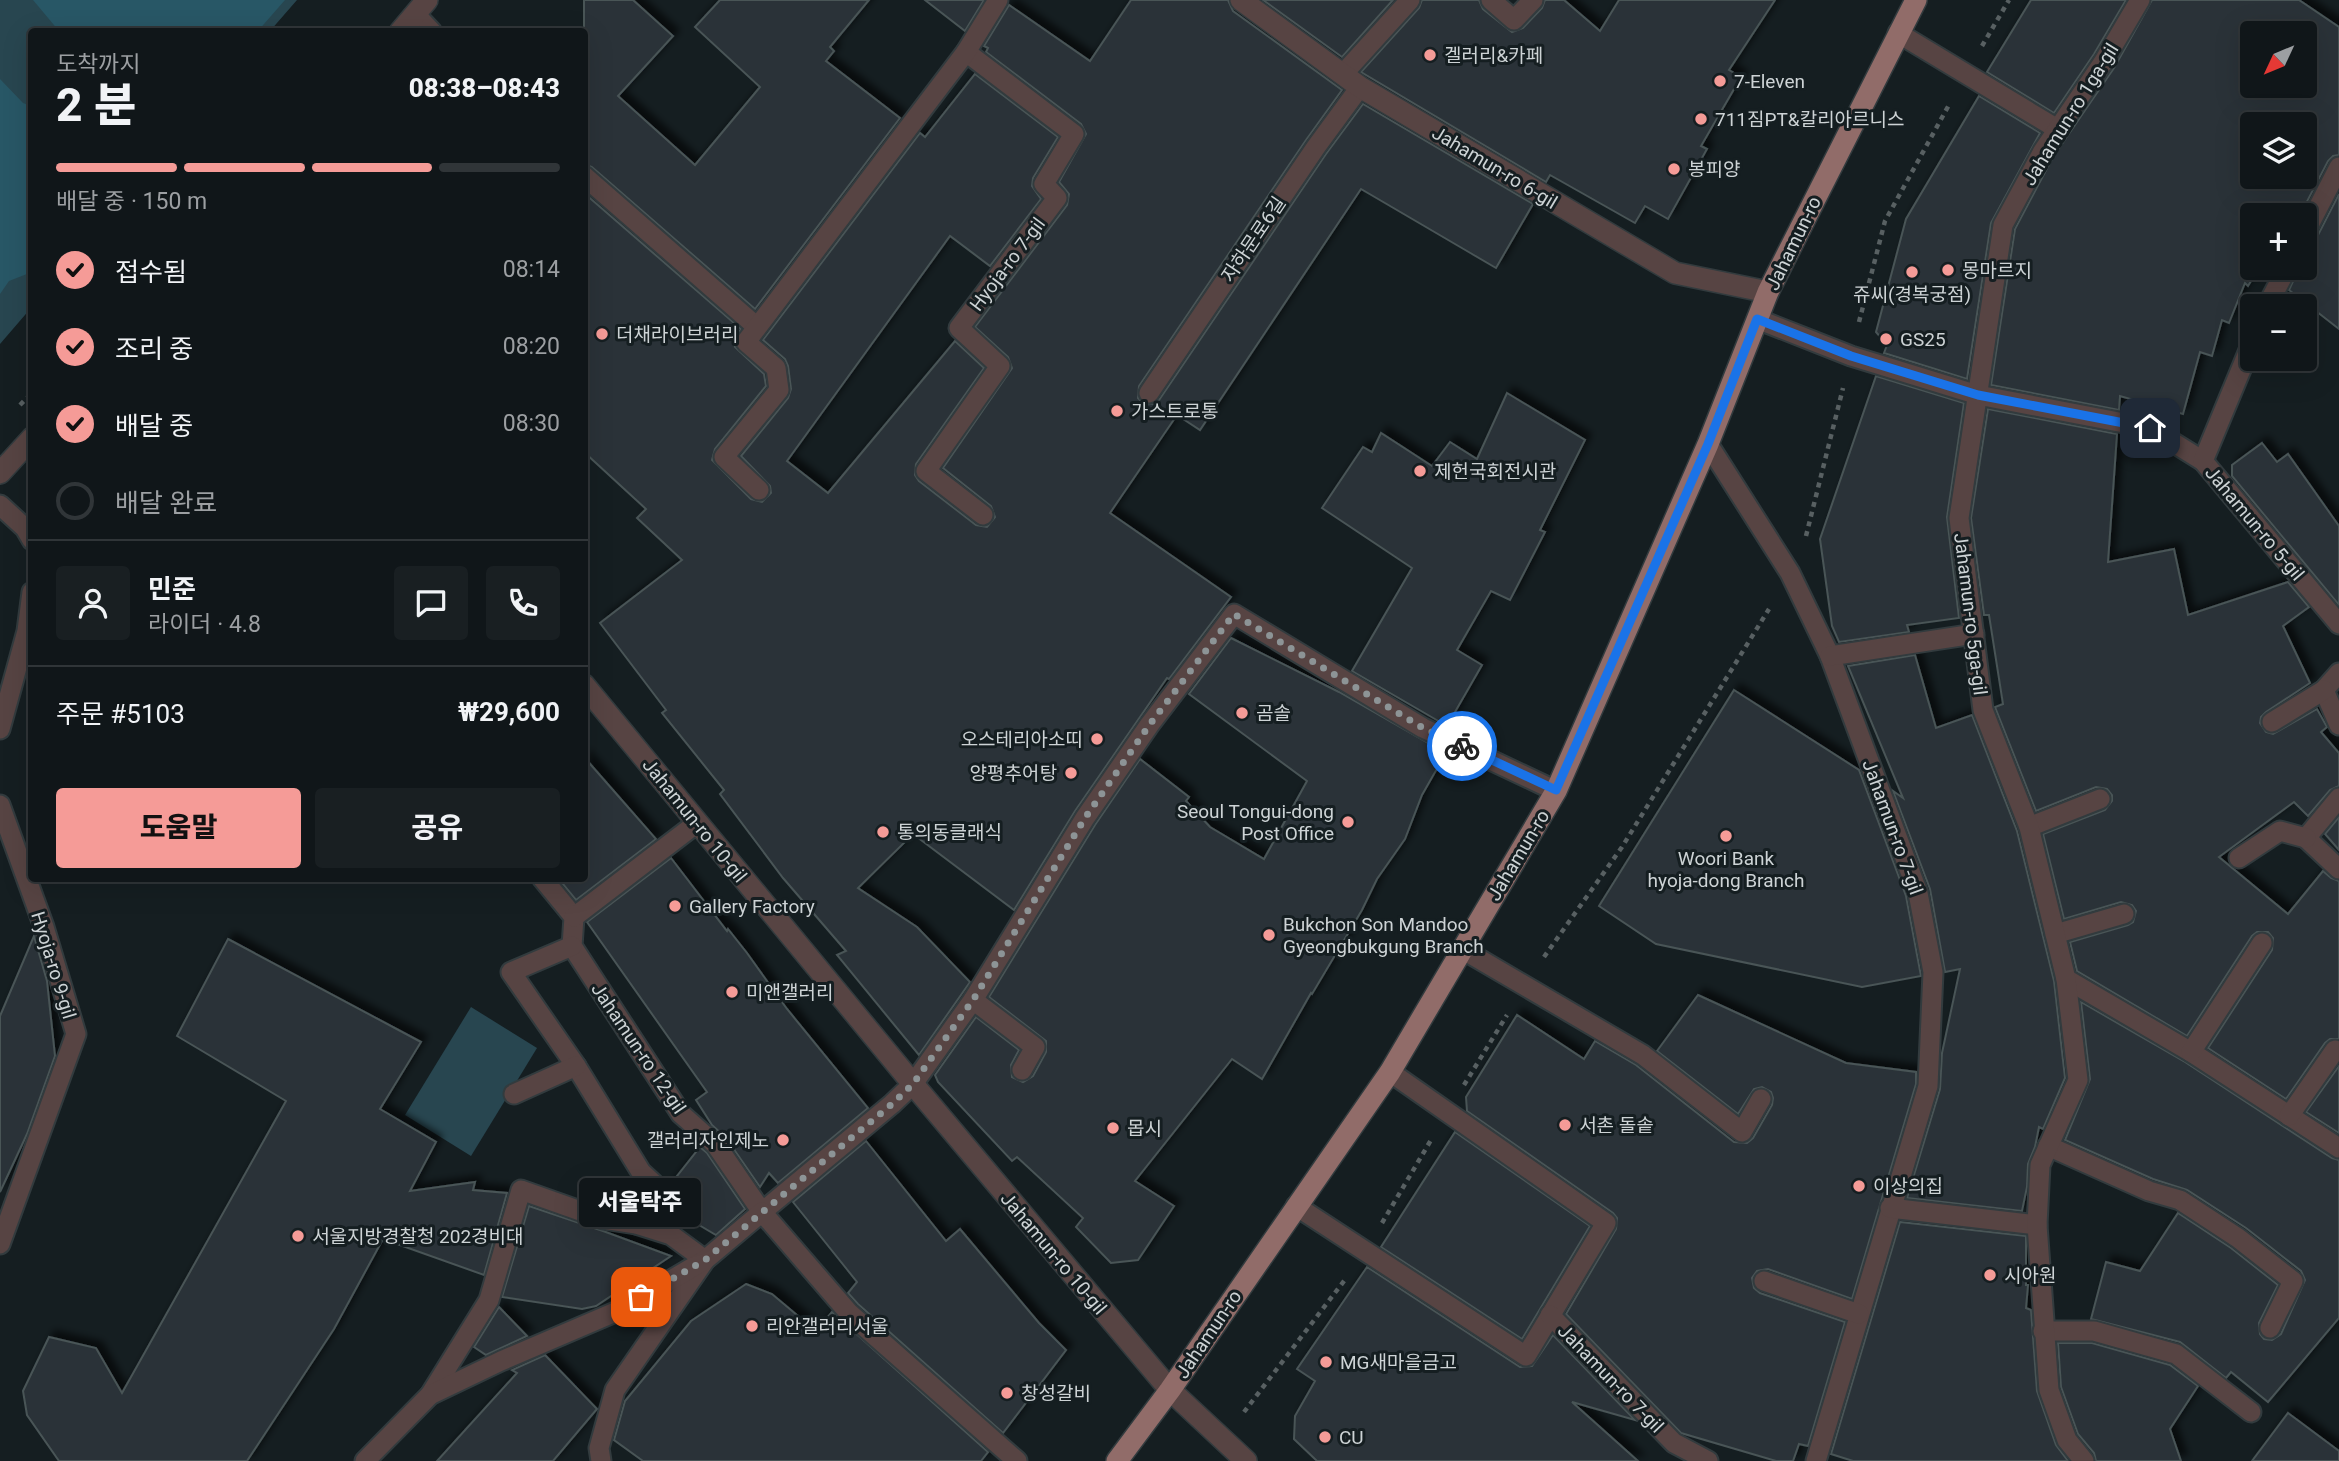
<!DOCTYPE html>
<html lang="ko">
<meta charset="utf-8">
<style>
body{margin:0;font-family:Roboto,"Noto Sans KR",sans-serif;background:#191f22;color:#f1f3f6;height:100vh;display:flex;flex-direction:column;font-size:26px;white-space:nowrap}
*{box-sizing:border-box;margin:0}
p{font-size:23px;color:#9c9fa2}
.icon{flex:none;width:38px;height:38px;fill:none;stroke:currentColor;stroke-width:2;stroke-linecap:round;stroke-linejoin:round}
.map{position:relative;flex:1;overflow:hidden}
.details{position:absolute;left:28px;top:28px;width:560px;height:854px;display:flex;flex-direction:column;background:#101619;border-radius:7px;box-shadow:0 7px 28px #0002,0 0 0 2px #303538}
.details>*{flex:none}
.needle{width:46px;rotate:226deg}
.controls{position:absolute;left:2240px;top:21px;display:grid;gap:14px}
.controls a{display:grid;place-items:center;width:77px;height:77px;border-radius:7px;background:#101619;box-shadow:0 7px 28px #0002,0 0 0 2px #303538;font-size:35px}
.pin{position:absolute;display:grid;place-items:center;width:60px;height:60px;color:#fff;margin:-30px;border-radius:14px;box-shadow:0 4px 10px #0006}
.courier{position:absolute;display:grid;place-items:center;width:70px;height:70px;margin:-35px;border:5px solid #1a73e8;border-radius:50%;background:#fff;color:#222;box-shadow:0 2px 9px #0007}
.bubble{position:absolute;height:49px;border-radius:7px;background:#101619;box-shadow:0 7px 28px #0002,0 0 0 2px #303538;font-size:23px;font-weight:800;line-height:49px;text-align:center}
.head em{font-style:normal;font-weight:800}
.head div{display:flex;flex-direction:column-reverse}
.head{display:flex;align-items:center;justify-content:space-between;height:119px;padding:0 28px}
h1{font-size:46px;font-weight:800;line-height:52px}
.bar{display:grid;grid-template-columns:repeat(4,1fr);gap:10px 7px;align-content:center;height:84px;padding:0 28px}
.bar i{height:9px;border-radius:5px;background:#303538}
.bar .current{background:#f59b97}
.bar p{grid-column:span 4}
.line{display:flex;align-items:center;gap:18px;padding:0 28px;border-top:2px solid #303538}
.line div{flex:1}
.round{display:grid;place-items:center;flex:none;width:74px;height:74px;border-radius:7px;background:#191f22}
ol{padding:0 28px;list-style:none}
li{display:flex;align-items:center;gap:21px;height:77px}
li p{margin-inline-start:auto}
li .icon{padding:7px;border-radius:50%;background:#f59b97;color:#111;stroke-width:4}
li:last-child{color:#9c9fa2}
li i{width:38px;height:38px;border:4px solid #303538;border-radius:50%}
.button{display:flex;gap:14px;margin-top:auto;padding:14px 28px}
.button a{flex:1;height:80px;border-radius:7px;background:#f59b97;color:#111;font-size:28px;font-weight:800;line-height:80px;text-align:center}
.button a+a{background:#191f22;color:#f1f3f6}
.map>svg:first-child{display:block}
.green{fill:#284650}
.forest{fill:#285766}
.building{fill:#2a3337;stroke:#495457;stroke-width:2;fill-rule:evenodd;filter:url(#shadow)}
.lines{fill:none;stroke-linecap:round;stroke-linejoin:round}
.service-casing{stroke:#323b3e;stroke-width:23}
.minor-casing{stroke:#323b3e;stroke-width:24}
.tertiary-casing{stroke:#323b3e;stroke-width:24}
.primary-casing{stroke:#323b3e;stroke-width:24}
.path{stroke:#586062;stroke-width:4.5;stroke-dasharray:5 5;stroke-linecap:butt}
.service{stroke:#574443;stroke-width:19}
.minor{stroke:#574443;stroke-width:21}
.tertiary{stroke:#574443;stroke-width:21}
.primary{stroke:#916c69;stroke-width:21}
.done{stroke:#8d9496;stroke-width:7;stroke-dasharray:0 12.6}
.route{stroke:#1a73e8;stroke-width:9}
.poi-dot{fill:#f59b97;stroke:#151e21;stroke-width:2.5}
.labels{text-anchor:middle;stroke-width:6;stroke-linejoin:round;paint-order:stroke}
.poi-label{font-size:19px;fill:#cdd3d5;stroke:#151e21;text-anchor:start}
.street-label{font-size:19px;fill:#cdd3d5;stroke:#151e21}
</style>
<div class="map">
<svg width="2339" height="1461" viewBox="0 0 2339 1461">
<defs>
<filter id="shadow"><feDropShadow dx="6" dy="-6" stdDeviation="3.5" flood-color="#0009"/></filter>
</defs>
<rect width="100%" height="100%" fill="#151e21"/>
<g class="green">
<path d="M0 0H297L270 31 32 32 31 308 0 344Z"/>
<path d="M471 1007 537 1048 471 1156 405 1115Z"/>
</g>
<g class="forest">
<path d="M33 0H285L257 32 59 31Z"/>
<path d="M0 79 23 103 31 106 32 272 9 281 0 294Z"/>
</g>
<g class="building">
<path d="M584 0H633L673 36 618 96 695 165 760 87 695 27 720 0H869L830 47 834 51 826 61 900 118 755 309 592 167 584 164Z"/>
<path d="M925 0H984L965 31Z"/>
<path d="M1131 0H1228L1233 11 1342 90 1306 140 1139 386 1138 398 1143 403 1154 404 1159 400 1326 154 1363 104 1533 204 1496 268 1361 189 1200 430 1177 415 1110 513 1231 597 1169 679 1167 678 1075 811 1014 910 913 834 858 888 917 927 970 982 919 1055 837 955 846 951 783 878 720 794 724 790 662 713 666 710 600 623 682 560 637 518 646 509 584 452V193L741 329 734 340 735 347 764 374 766 386 715 449 712 460 751 499 762 502 771 493 770 486 741 456 788 398 791 389 788 366 785 359 763 340 920 133 925 137 975 74 1058 137 1033 178 1032 186 1041 199 990 266 950 236 787 461 828 493 955 341 984 368 916 464 915 475 919 481 976 525 987 527 995 517 991 506 943 468 1012 368 1008 357 975 327 1067 205 1069 194 1059 182 1086 134 1081 124 986 52 988 48 984 46 1009 5 1090 61Z"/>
<path d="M1263 0H1393L1342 57Z"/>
<path d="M1422 0H1479L1483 9 1512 32 1523 28 1542 8 1545 0H1564L1600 31 1619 0H1775L1729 70 1741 77 1701 146 1707 149 1668 219 1645 206 1635 223 1550 175 1546 182 1361 72 1419 8Z"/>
<path d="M2031 0H2126L2094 54 2054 113 1987 72Z"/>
<path d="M2152 0H2299L2339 27V155L2333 156 2328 161 2300 215H2252V268H2259L2248 286 2245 283 2229 323 2222 320 2212 356 2200 352 2183 414 2120 396 2119 410 1991 385 2015 229 2053 157 2114 68ZM2252 33H2305V86H2252ZM2252 124H2305V177H2252Z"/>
<path d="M1979 96 2040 133 1991 223 1967 379 1884 353 1887 345 1876 332 1906 219Z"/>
<path d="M2339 194V329L2289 290 2299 268H2305V245L2311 244 2316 239Z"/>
<path d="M1876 376 1964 403 1947 517 1959 618 1907 625 1909 632 1839 642 1832 626 1820 539Z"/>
<path d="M1507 393 1585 440 1540 530 1545 532 1510 600 1491 591 1457 650 1482 665 1447 726 1352 671 1412 568 1322 508 1363 447 1372 452 1381 433 1432 466 1450 442 1477 459Z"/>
<path d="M1988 409 2117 434 2108 562 2174 549 2188 615 2288 582 2309 607 2283 626 2310 683 2266 712 2261 717 2260 723 2266 732 2273 734 2317 709 2327 727 2321 732 2339 753V786L2330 790 2308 816 2294 802 2219 857 2288 914 2323 871 2331 878 2339 881V1039H2330L2325 1043 2286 1099 2208 1048 2272 950 2273 938 2268 932H2257L2252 936 2187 1036 2077 971 2070 942 2128 925 2133 922 2136 911 2132 905 2121 902 2064 919 2043 834 2105 810 2112 801V795L2107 789 2096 787 2036 811 1995 707 2003 704 1989 615H1984L1971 518Z"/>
<path d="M2262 443 2277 462 2288 454 2339 526V605L2232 476V465Z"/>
<path d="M1231 638 1339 692 1435 747 1431 754 1442 760 1422 795 1405 839 1377 879 1362 910 1312 994 1311 993 1262 1079 1232 1059 1135 1181 1174 1206 1138 1260 1111 1263 1076 1227 1083 1218 1017 1157 1012 1161 938 1082 935 1075 976 1017 1019 1050 1011 1065 1012 1077 1023 1082 1033 1076 1046 1052V1041L989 997 1095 825 1140 759 1189 797 1186 801 1210 827 1264 859 1307 781 1189 694Z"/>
<path d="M1915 655 1936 728 1972 715 2017 831 2054 981 2065 1078 2043 1129 2039 1127 2035 1147 2028 1164 2027 1187 2022 1211 1907 1198 1940 1089 1942 1053 1960 969 1945 972 1930 889 1893 791 1903 798 1848 666Z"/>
<path d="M1734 690 1859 770 1906 896 1921 976 1862 987 1656 944 1599 906Z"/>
<path d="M584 757 656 839 576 900 558 878H584Z"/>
<path d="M2339 817V850L2325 834Z"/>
<path d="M671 858 727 931 728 929 747 953 787 1009 868 1108 778 1183 769 1173 760 1187 726 1138 712 1125 696 1100 707 1092 587 922Z"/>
<path d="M34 936 47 981 55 1056 27 1134 0 1192V1016Z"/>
<path d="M228 939 421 1042 380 1109 436 1142 410 1191 475 1182 473 1190 507 1193 484 1275 383 1239 334 1329 247 1461H59L27 1415 23 1391 49 1337 96 1348 122 1393 286 1101 177 1036Z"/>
<path d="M1698 995 1846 1063 1916 1072V1084L1852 1299 1768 1269 1757 1271 1752 1278 1754 1288 1760 1293 1845 1322 1808 1446 1799 1444 1793 1461H1776L1681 1433 1566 1314 1616 1229 1617 1218 1613 1213 1467 1111 1466 1097 1517 1015 1584 1059 1595 1041 1636 1065 1734 1142 1747 1143 1753 1138 1772 1105 1773 1098 1771 1092 1762 1087 1754 1089 1738 1114 1657 1051Z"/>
<path d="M2081 1002 2185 1062 2332 1158 2339 1160V1318L2268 1402 2231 1372 2226 1378 2180 1342 2091 1319 2106 1262 2140 1271 2178 1213 2231 1248 2278 1285 2259 1323 2260 1334 2264 1339 2272 1340 2281 1334 2305 1280 2301 1271 2246 1228 2187 1190 2153 1179 2065 1140 2090 1079Z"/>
<path d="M2339 1066V1133L2306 1112Z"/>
<path d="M1455 1132 1590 1226 1522 1339 1381 1247Z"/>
<path d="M866 1141 946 1241 960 1229 1039 1323 1066 1350 1003 1433 858 1304 848 1293 857 1282 793 1202Z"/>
<path d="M700 1147 707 1153 745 1209 716 1235 699 1225 666 1190Z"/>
<path d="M529 1206 603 1231 671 1256 596 1306 582 1309 502 1297Z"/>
<path d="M1900 1222 2026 1236V1285H2028L2026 1308 2031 1310 2037 1391 2056 1445 2068 1461H1853L1831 1454Z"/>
<path d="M1367 1267 1520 1367 1532 1366 1553 1335 1635 1420 1572 1402 1638 1461H1317L1294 1439 1295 1416 1315 1381 1297 1369Z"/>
<path d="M746 1284 772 1294 816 1331 832 1312 988 1452 981 1461H643L614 1440 625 1401 691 1321Z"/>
<path d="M499 1307 527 1336 486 1355 474 1347Z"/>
<path d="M2058 1343H2092L2170 1365 2198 1386 2170 1429 2181 1461H2096L2094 1453 2078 1434 2061 1387Z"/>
<path d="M545 1355 597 1409 553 1461H437L517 1373 512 1370Z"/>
<path d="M2288 1413 2339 1451V1461H2252Z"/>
</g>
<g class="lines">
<g class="service-casing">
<g id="service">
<path d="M1491 0 1514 20 1533 0"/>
<path d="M416 15 432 32"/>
<path d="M1898 33 2059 130"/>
<path d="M966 52 1074 134 1044 184 1057 198 959 328 1000 366 926 471 983 515"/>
<path d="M1343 74 1410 0"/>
<path d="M584 176 757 327"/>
<path d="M2305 233 2339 167"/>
<path d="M2267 306 2287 268"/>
<path d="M1757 319 1851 356 1978 395 2150 428 2203 461 2339 624"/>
<path d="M1149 393 1316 147 1360 87"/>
<path d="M1708 444 1790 573 1830 656 1918 893 1933 972 1928 1086 1816 1461"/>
<path d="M2203 461 2252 343"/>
<path d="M759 490 724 457 779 390 776 368 746 342 966 52 998 0"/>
<path d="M0 505 25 528 32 540"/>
<path d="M1830 656 1974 634"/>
<path d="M2339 673 2324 690 2339 725"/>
<path d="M2272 722 2324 690"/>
<path d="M0 729 27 631 32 592"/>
<path d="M2339 798 2306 838 2339 869"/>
<path d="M0 805 44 927 76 1034 0 1244"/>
<path d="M2029 827 2100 799"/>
<path d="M2239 858 2280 831 2306 838"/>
<path d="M542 878 574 917 572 946 681 1114 716 1145 762 1212 892 1104 913 1084 973 1000 1085 818 1150 724 1234 614 1423 728 1556 791"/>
<path d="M574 917 697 823"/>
<path d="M2055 934 2124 914"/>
<path d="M572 946 511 972 576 1066 641 1172 653 1183 636 1224"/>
<path d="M1462 949 1643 1055 1742 1132 1761 1099"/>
<path d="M2066 979 2191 1052 2339 1148"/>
<path d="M973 1000 1035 1047 1022 1070"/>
<path d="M2191 1052 2262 943"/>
<path d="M514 1094 576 1066"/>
<path d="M2289 1116 2335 1050"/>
<path d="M2048 1146 2149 1191 2180 1200 2238 1238 2293 1281 2270 1328"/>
<path d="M1296 1206 1526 1356 1606 1223 1390 1072"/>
<path d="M1890 1208 2037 1225"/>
<path d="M1764 1281 1859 1314"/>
<path d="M1550 1315 1674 1443 1708 1461"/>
<path d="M2043 1331H2094L2176 1354 2251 1412"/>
<path d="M430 1395 489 1300 521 1190 603 1219 636 1224 671 1235 705 1260 615 1390 599 1448 601 1461"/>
<path d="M365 1461 430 1395 501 1361 620 1310 705 1260 762 1212 849 1313 1017 1461"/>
<path d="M2084 1461 2067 1440 2049 1390 2037 1225 2040 1165 2078 1080 2066 979 2029 827 1983 710 1959 518 2003 225 2043 151 2104 61 2140 0"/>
</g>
</g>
<g class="minor-casing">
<g id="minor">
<path d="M1241 0 1360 87 1675 273 1768 292"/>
<path d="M584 685 913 1084 1170 1390 1246 1461"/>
</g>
</g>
<g class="tertiary-casing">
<g id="tertiary">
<path d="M400 32 427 0"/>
<path d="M0 473 32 438"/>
</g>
</g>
<g class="primary-casing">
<path id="primary" d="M1117 1461 1170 1390 1390 1072 1556 791 1708 444 1768 292 1916 0"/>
</g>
<g class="path">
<path d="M1982 46 2009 0"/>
<path d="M1859 322 1885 221 1950 103"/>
<path d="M20 405 32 393"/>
<path d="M1806 536 1843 388"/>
<path d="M1544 957 1622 847 1769 609"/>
<path d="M1464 1085 1507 1015"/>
<path d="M1382 1223 1431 1140"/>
<path d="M1244 1412 1347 1277"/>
</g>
<use href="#service" class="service"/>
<use href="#minor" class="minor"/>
<use href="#tertiary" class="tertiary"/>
<use href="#primary" class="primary"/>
</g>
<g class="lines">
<path class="done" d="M641 1297 705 1260 892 1104 913 1084 973 1000 1085 818 1150 724 1234 614 1423 728 1462 746"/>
<path class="route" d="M1462 746 1556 790 1708 444 1757 319 1851 356 1978 395 2150 428"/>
</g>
<g class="poi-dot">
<circle cx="1430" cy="55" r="7"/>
<circle cx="1720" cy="81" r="7"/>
<circle cx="1701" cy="119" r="7"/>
<circle cx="1674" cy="169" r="7"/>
<circle cx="1948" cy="270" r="7"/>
<circle cx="1912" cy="272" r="7"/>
<circle cx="602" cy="334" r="7"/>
<circle cx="1886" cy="339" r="7"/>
<circle cx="1117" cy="411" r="7"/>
<circle cx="1420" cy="471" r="7"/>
<circle cx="1242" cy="713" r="7"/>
<circle cx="1097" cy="739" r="7"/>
<circle cx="1071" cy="773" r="7"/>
<circle cx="1348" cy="822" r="7"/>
<circle cx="883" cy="832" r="7"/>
<circle cx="1726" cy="836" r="7"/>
<circle cx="675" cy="906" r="7"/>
<circle cx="1269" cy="935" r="7"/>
<circle cx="732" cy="992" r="7"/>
<circle cx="1565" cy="1125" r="7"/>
<circle cx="1113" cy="1128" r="7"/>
<circle cx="783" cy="1140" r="7"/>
<circle cx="1859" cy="1186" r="7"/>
<circle cx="298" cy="1236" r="7"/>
<circle cx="1990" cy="1275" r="7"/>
<circle cx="752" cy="1326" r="7"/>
<circle cx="1326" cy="1362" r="7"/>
<circle cx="1007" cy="1393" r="7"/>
<circle cx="1325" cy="1437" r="7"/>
</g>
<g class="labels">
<g class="poi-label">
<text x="1444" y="62">겔러리&amp;카페</text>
<text x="1734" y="88">7-Eleven</text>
<text x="1715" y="126">711짐PT&amp;칼리아르니스</text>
<text x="1688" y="176">봉피양</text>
<text x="1962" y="277">몽마르지</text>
<text x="1912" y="301" text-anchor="middle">쥬씨(경복궁점)</text>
<text x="616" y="341">더채라이브러리</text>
<text x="1900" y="346">GS25</text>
<text x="1131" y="418">가스트로통</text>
<text x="1434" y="478">제헌국회전시관</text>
<text x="1256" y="720">곰솔</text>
<text x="1083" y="746" text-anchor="end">오스테리아소띠</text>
<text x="1057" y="780" text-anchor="end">양평추어탕</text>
<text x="1334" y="818" text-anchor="end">Seoul Tongui-dong<tspan x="1334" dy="22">Post Office</tspan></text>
<text x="897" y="839">통의동클래식</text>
<text x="1726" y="865" text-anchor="middle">Woori Bank<tspan x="1726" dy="22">hyoja-dong Branch</tspan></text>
<text x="689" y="913">Gallery Factory</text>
<text x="1283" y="931">Bukchon Son Mandoo<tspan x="1283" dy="22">Gyeongbukgung Branch</tspan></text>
<text x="746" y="999">미앤갤러리</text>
<text x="1579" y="1132">서촌 돌솥</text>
<text x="1127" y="1135">몹시</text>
<text x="769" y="1147" text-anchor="end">갤러리자인제노</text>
<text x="1873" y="1193">이상의집</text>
<text x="312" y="1243">서울지방경찰청 202경비대</text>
<text x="2004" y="1282">시아원</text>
<text x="766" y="1333">리안갤러리서울</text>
<text x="1340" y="1369">MG새마을금고</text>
<text x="1021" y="1400">창성갈비</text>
<text x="1339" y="1444">CU</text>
</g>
<g class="street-label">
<text transform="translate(2070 114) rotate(-58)" y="7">Jahamun-ro 1ga-gil</text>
<text transform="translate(1495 167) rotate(31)" y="7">Jahamun-ro 6-gil</text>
<text transform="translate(1253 239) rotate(-56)" y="7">자하문로6길</text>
<text transform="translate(1793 243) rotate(-64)" y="7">Jahamun-ro</text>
<text transform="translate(1007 264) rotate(-53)" y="7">Hyoja-ro 7-gil</text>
<text transform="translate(2255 523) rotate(50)" y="7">Jahamun-ro 5-gil</text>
<text transform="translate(1971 614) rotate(83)" y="7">Jahamun-ro 5ga-gil</text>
<text transform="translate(695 820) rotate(51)" y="7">Jahamun-ro 10-gil</text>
<text transform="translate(1893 827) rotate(70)" y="7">Jahamun-ro 7-gil</text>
<text transform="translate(1518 855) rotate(-59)" y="7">Jahamun-ro</text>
<text transform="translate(54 965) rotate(73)" y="7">Hyoja-ro 9-gil</text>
<text transform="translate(639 1048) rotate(56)" y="7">Jahamun-ro 12-gil</text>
<text transform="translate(1054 1253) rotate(50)" y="7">Jahamun-ro 10-gil</text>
<text transform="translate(1208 1334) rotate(-56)" y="7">Jahamun-ro</text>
<text transform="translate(1611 1378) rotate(46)" y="7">Jahamun-ro 7-gil</text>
</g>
</g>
</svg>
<div class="controls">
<a><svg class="needle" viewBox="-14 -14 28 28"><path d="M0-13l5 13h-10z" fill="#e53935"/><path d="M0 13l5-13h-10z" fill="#9c9fa2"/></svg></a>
<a><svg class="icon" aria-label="layers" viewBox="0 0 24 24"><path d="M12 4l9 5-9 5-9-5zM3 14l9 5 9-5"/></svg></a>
<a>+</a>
<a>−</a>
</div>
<div class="pin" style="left:641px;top:1297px;background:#ea580c"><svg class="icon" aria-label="bag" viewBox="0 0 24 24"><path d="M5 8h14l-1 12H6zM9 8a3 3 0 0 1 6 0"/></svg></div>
<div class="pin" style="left:2150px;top:428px;background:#1f2937"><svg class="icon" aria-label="home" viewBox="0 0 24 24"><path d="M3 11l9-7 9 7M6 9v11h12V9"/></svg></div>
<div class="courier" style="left:1462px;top:746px"><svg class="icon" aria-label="bike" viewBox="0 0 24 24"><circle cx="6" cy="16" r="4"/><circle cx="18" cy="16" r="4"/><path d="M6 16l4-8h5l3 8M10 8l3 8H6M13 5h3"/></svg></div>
<div class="bubble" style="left:579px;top:1178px;width:122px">서울탁주</div>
<section class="details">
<div class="head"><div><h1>2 분</h1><p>도착까지</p></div><em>08:38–08:43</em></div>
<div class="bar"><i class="current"></i><i class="current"></i><i class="current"></i><i></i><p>배달 중 · 150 m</p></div>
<ol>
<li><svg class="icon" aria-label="check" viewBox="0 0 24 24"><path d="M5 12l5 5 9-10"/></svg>접수됨<p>08:14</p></li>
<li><svg class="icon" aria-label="check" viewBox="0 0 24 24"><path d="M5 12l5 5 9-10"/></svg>조리 중<p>08:20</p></li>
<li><svg class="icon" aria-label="check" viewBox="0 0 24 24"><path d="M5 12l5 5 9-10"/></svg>배달 중<p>08:30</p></li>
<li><i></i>배달 완료</li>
</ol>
<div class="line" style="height:126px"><a class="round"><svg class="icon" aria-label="person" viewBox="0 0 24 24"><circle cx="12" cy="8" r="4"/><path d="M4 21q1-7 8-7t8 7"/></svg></a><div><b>민준</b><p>라이더 · 4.8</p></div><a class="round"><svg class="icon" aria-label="chat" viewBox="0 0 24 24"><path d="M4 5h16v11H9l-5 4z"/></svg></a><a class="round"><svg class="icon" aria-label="phone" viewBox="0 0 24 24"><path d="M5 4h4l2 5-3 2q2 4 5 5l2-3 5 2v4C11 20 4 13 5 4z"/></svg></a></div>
<div class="line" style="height:91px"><div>주문 #5103</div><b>₩29,600</b></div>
<div class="button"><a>도움말</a><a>공유</a></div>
</section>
</div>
